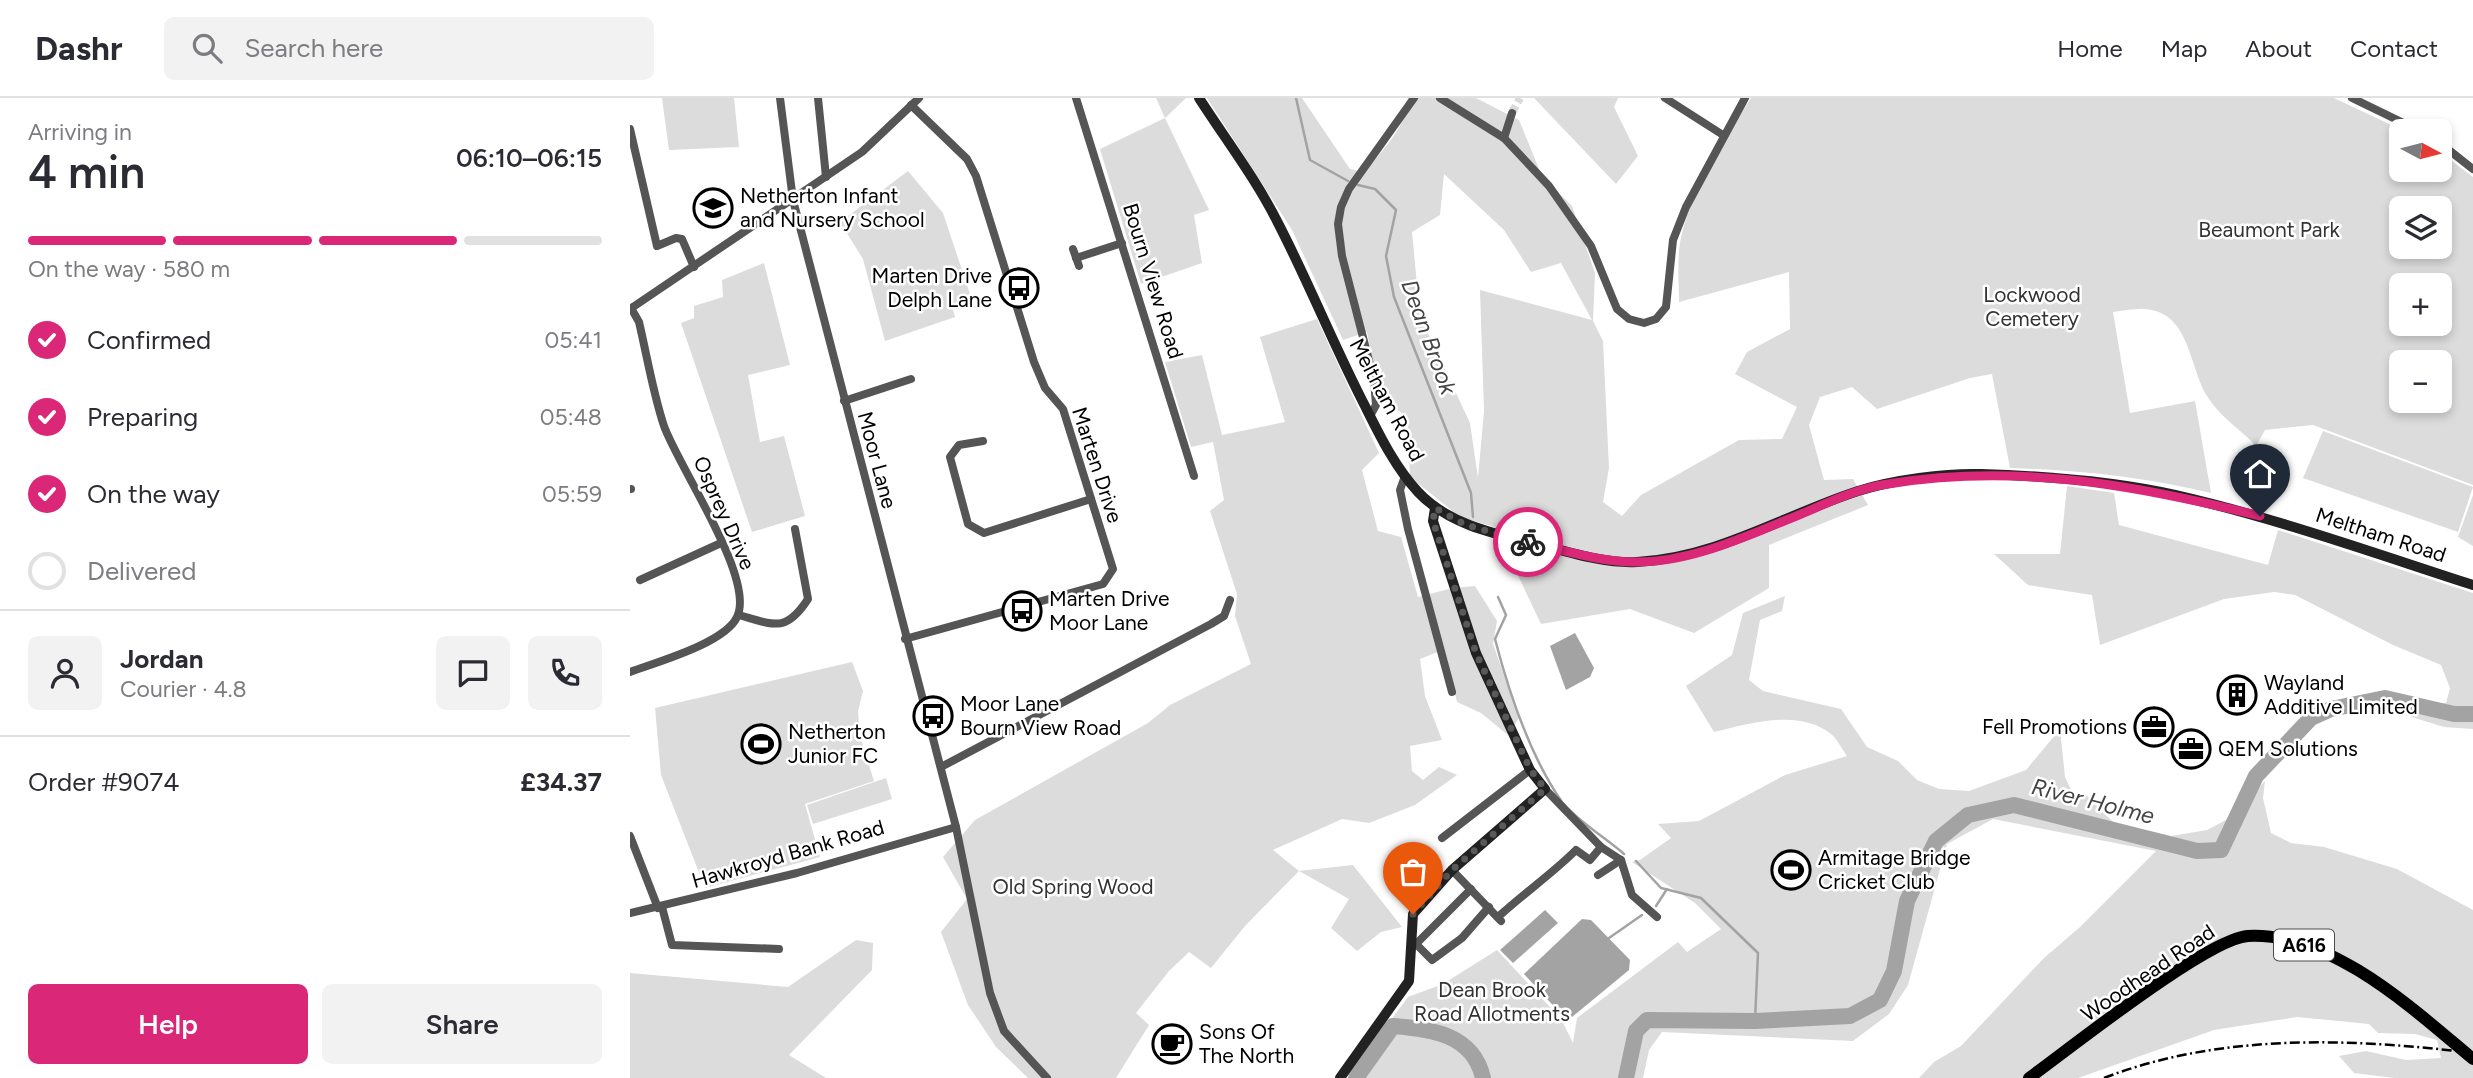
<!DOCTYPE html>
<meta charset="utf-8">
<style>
body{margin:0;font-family:Figtree,sans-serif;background:#f2f2f3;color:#2b2b33;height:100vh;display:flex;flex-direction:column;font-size:26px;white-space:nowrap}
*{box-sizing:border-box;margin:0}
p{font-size:23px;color:#7c7c81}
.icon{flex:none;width:38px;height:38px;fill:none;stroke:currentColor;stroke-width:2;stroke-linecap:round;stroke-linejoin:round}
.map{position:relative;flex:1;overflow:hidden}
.sheet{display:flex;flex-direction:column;background:#fff;width:630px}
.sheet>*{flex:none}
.needle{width:46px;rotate:97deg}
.buttons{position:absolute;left:1759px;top:21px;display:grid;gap:14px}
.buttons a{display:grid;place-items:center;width:63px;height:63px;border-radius:10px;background:#fff;box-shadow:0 4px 10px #0003;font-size:35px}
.pin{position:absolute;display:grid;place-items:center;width:60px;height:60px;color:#fff;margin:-72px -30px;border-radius:50% 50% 50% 0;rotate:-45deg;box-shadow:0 0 7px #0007}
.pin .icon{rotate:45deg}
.courier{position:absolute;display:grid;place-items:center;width:70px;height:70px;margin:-35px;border:5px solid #db2777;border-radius:50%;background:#fff;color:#222;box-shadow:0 2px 9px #0007}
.headline em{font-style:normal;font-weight:600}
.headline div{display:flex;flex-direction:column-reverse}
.headline{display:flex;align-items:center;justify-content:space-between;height:119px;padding:0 28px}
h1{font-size:46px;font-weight:600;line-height:52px}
.bar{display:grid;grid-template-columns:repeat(4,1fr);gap:10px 7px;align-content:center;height:84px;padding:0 28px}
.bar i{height:9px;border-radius:5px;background:#e1e1e2}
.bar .selected{background:#db2777}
.bar p{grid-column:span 4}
.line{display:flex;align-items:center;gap:18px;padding:0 28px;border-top:2px solid #e1e1e2}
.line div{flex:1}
.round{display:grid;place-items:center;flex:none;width:74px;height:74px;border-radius:10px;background:#f2f2f3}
ol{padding:0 28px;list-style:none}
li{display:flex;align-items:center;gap:21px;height:77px}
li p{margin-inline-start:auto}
li .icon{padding:7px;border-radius:50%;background:#db2777;color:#fff;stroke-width:4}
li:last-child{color:#7c7c81}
li i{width:38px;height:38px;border:4px solid #e1e1e2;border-radius:50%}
.button{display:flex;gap:14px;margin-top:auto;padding:14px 28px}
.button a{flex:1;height:80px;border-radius:10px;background:#db2777;color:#fff;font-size:28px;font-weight:600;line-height:80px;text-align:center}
.button a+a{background:#f2f2f3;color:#2b2b33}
header{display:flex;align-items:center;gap:42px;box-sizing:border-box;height:98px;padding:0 35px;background:#fff;border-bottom:2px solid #e1e1e2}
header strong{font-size:33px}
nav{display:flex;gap:38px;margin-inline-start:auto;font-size:24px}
.search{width:490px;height:63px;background:#f2f2f3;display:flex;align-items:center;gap:18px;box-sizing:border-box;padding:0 24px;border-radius:10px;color:#7c7c81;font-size:26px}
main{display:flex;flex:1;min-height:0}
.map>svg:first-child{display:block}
.green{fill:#dcdcdc;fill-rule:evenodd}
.water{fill:#a3a3a3}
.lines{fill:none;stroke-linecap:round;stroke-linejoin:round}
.stream{stroke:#a3a3a3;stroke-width:2.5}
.river{stroke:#a3a3a3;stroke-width:16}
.street-tunnel{stroke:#d9d9d9;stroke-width:8;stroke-dasharray:8 4;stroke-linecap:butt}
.primary-casing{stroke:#dbdbdb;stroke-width:16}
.street{stroke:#555;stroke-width:8}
.secondary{stroke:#222;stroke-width:10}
.primary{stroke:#000;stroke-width:12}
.rail{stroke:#000;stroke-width:2.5;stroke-dasharray:10 3.5 2 3.5;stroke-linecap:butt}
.done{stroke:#595959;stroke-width:7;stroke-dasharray:0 12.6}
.route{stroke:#db2777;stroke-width:9}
.labels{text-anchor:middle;stroke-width:5;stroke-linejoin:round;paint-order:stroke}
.shield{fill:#fff;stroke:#4c4c4c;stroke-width:2}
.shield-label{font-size:19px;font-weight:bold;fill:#000}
.poi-label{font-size:21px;fill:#000;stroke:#fff;text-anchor:start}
.park-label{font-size:21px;fill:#333;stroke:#fff}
.street-label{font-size:21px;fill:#000;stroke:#fff}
.water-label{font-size:23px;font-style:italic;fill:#444;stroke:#fff}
</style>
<header>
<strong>Dashr</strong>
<div class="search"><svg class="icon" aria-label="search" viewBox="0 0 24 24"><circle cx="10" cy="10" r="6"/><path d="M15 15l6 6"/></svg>Search here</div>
<nav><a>Home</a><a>Map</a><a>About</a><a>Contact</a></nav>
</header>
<main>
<section class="sheet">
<div class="headline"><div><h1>4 min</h1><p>Arriving in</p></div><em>06:10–06:15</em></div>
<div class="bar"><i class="selected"></i><i class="selected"></i><i class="selected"></i><i></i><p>On the way · 580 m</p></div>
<ol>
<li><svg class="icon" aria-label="check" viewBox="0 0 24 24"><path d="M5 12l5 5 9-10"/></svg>Confirmed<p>05:41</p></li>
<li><svg class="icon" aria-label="check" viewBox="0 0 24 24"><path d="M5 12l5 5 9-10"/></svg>Preparing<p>05:48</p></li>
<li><svg class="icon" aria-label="check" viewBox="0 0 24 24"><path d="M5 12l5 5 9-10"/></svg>On the way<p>05:59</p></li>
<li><i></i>Delivered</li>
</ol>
<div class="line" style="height:126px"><a class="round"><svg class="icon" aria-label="person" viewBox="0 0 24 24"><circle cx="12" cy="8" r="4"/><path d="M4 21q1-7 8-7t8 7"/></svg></a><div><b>Jordan</b><p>Courier · 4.8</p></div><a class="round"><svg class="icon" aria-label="chat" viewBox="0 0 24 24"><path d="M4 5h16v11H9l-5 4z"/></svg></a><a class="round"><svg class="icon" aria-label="phone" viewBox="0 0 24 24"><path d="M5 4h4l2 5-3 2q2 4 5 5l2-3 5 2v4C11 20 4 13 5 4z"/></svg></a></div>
<div class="line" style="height:91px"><div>Order #9074</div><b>£34.37</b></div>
<div class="button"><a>Help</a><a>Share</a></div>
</section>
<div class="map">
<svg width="1843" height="980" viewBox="0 0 1843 980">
<rect width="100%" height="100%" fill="#fff"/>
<g class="green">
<path d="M32 0H104L109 49 39 52Z"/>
<path d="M526 0H556L535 20 579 112 564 117 572 165 511 186 470 51 535 20Z"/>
<path d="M577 0H672L720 71 734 74C752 53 777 29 778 0H846L889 22 912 78 942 108 965 175 963 223 973 243 979 370 973 404 992 418 1011 397 1109 342 1152 341 1167 309 1105 276 1117 254 1160 231 1159 174 1049 204C1049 185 1047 163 1050 145 1058 97 1095 40 1121 0H1704L1774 33H1771V72H1810V54L1843 79V387L1683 327 1635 332 1626 348C1610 331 1589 318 1577 298 1559 269 1560 214 1515 211 1505 210 1493 213 1483 214L1500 315 1565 303 1581 395C1514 379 1448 372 1380 370L1362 276 1340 280 1247 311 1222 289 1190 299 1179 327 1194 382 1223 381 1238 407 1139 447V490L1064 535 1000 511 911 526 865 429 830 419 780 379 777 319 749 298 737 234 713 242 662 132ZM814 76 874 132 901 174 931 165 962 222 850 192 854 313 848 380 840 325 790 218 782 134 810 117ZM1771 110H1810V149H1771ZM1771 187H1810V226H1771ZM1771 264H1810V303H1771Z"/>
<path d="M904 0H988L984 9 1008 58 986 86Z"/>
<path d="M278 73 313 115 342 202 322 208 325 219 255 243 233 161 210 124Z"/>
<path d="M134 165 160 267 118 277 130 344 154 338 175 418 122 434 51 225 64 220V208L93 199 92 182Z"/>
<path d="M687 221 749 355 732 372 748 433 771 439 788 499 823 490 845 488 867 523 863 546 889 620 878 637 851 615 827 604 817 561 810 553 790 561 795 598 812 642 780 648 782 673 793 682 809 669 827 677 785 707 739 725 712 721 643 752 669 773 723 767 772 829 751 834 727 853 701 830 719 801 669 773 615 828 581 870 559 854 539 873 506 915 519 927 486 980H398L366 949 338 907 311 834 337 801 313 759 345 722 518 625 540 607 621 566 605 518 607 496 580 413 594 402 583 344 561 349 535 264 572 257 592 337 655 324 630 239Z"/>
<path d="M1693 333 1843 389 1828 434 1673 380Z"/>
<path d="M1437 388 1484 395 1489 427 1638 467 1648 432 1843 495V631L1814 629 1759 612 1816 605 1820 590 1811 567 1763 547 1665 497 1644 494 1594 501 1470 547 1462 497 1398 487 1364 456H1430Z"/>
<path d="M1843 397V448L1828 439Z"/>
<path d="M1155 498 1152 513 1130 522 1119 582 1133 593 1211 611 1237 649 1268 663 1287 682 1309 691 1339 693 1396 672 1430 631 1435 679 1444 698H1457L1484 725 1541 738 1577 732 1596 722 1635 683 1633 700 1641 735 1661 745 1694 749 1767 771 1843 812V980H1764L1724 975 1709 958 1736 953 1776 962 1811 960 1807 942 1785 936 1748 935 1739 926 1667 919 1584 932 1448 980H1289L1304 964 1331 948 1414 860 1450 829 1526 753 1363 721 1317 746 1278 887 1259 916 1223 943 1032 934 1019 952 1013 980H718L778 899 813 886 867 852 931 921 943 945 947 920 1048 844 1057 854 1091 831 1065 805 1002 764 1010 762 1041 740 1028 726 1069 723 1155 677 1217 658C1212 651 1207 641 1201 636 1168 610 1119 626 1084 634L1056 588 1102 557 1113 515Z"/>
<path d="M222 564 233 593 228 613 230 638 244 683 175 706 190 759 75 790 31 677 25 610Z"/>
<path d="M256 680 262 701 183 726 177 707Z"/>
<path d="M226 842 243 845 242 872 159 957 196 980H0V875L158 889Z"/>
</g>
<g class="water">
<path d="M945 535 964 570 960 579 936 592 920 548Z"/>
<path d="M915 812 928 825 883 865 870 852Z"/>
<path d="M952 821 961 822 1000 862 999 872 942 919 931 916 894 876Z"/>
</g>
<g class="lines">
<g class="stream">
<path d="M666 0 680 62 718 83"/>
<path d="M728 87 745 91 766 112 756 158 764 199 841 395 843 419"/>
<path d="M868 499 876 517 865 541C879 595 900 658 932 704 945 721 977 741 994 756"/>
<path d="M1006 763 1031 790 1071 800 1128 855 1125 923"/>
<path d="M1026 808 1037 791"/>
<path d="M979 840 1012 817"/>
</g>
<g class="river">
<path d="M726 980 763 928C801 931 843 936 853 980"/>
<path d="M996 980 1006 933 1017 922 1125 923 1220 918 1250 902 1264 873 1277 803 1306 743 1338 717 1384 707 1567 753 1591 752 1626 678 1681 620 1701 611 1755 600 1824 616H1843"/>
</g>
<path class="street-tunnel" d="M882 15 890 0"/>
<g class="primary-casing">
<path id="primary" d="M1399 980C1438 952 1578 840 1618 838 1701 834 1783 911 1843 961"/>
</g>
<g class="street">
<path d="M150 0 163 102 326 729 360 895 374 933 417 980"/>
<path d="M188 0 196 79"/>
<path d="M446 0 564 378"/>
<path d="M810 0 874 40 919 88 961 148 987 211 999 221 1014 225 1026 221 1036 209 1043 142 1056 109 1115 0"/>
<path d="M1035 0 1093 37"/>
<path d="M1722 0 1790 33"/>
<path d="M0 31 27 148 46 140 52 141 64 169"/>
<path d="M874 40 882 15"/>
<path d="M1810 45 1843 71"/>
<path d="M443 151 449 168"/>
<path d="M446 160 492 145"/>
<path d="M0 211 232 54 289 0"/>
<path d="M214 303 281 281"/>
<path d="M740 318 746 307 744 282 712 158 708 126 711 109 719 91 784 0"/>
<path d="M353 343 329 347 320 359 338 426 354 435 461 401"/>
<path d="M775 378 770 392 778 431 822 594"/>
<path d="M0 391H1"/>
<path d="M10 482 91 445"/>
<path d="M109 517C144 527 156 535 178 501L165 431"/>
<path d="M275 541 473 486 483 471 433 311 415 290 404 264 346 78 337 61 281 7"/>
<path d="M0 574C27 564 95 545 107 519 126 481 48 368 34 328 23 295 17 258 9 224L1 210"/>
<path d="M311 669 581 526 594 518 600 502"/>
<path d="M915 691 971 749 991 762 1002 797 1027 819"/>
<path d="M0 738 28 810"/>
<path d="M812 740 900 672"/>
<path d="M822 772 871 823"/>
<path d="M968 777 991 762"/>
<path d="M32 809 42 847 149 851"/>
<path d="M0 815 167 775 326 729"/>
<path d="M868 819C894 795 922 776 946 752L960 762 971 749"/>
<path d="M785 847 841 791"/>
<path d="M788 848 802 862 832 840 859 809"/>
</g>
<g class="secondary">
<path d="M569 0C596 42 626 81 648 125 679 185 704 248 735 308 750 338 765 369 788 394 817 425 860 435 900 444 933 452 972 466 1007 464 1087 460 1154 417 1228 393 1263 382 1315 375 1351 376 1416 378 1482 383 1545 397 1646 420 1744 455 1843 487"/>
<path d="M710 980 779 883 783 816 822 772 915 691 900 672 846 555 803 423 805 410"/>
</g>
<use href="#primary" class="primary"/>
<path class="rail" d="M1474 980C1590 935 1721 940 1843 955"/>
</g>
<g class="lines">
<path class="done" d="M783 816 822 772 915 691 900 671 846 555 803 423 805 410 836 427 898 444"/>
<path class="route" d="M898 444C932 452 967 463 1002 464 1053 466 1108 442 1154 423 1188 410 1222 391 1258 386 1387 365 1506 387 1630 418"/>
</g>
<defs>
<g id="school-ring" transform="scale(2.0125)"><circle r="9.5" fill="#fff" stroke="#000" stroke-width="1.5"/><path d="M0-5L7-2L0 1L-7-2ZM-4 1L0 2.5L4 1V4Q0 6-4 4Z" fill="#000"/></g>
<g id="bus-ring" transform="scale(2.0125)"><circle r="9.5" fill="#fff" stroke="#000" stroke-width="1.5"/><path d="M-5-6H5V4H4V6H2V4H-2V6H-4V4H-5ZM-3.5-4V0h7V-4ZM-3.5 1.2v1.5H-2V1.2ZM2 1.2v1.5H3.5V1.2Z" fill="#000"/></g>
<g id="building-ring" transform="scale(2.0125)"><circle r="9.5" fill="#fff" stroke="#000" stroke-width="1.5"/><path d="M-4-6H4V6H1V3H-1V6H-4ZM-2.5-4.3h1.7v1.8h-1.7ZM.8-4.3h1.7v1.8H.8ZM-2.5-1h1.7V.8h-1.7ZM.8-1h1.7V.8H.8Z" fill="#000"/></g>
<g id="office-ring" transform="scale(2.0125)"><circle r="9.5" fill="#fff" stroke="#000" stroke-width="1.5"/><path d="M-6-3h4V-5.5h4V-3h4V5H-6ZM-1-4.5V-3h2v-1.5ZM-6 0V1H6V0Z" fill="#000"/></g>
<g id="stadium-ring" transform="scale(2.0125)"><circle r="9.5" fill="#fff" stroke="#000" stroke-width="1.5"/><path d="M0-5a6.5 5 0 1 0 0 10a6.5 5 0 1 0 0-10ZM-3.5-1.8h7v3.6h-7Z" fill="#000"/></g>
<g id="cafe-ring" transform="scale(2.0125)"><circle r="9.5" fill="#fff" stroke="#000" stroke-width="1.5"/><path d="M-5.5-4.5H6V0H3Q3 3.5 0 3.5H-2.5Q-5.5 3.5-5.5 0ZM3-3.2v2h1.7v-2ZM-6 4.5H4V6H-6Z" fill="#000"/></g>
</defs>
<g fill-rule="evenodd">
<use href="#school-ring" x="83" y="110"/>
<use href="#bus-ring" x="389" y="190"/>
<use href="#bus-ring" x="392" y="513"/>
<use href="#building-ring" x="1607" y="597"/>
<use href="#bus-ring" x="303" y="618"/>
<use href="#office-ring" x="1524" y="629"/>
<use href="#stadium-ring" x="131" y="646"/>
<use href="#office-ring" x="1561" y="651"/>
<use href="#stadium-ring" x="1161" y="772"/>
<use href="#cafe-ring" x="542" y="946"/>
</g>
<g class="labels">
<rect class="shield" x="1644" y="831.5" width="60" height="31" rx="5"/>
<g class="shield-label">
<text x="1674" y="854">A616</text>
</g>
<g class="poi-label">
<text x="110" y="105">Netherton Infant<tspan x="110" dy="24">and Nursery School</tspan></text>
<text x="362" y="185" text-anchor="end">Marten Drive<tspan x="362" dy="24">Delph Lane</tspan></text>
<text x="419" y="508">Marten Drive<tspan x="419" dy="24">Moor Lane</tspan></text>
<text x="1634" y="592">Wayland<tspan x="1634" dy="24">Additive Limited</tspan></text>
<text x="330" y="613">Moor Lane<tspan x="330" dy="24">Bourn View Road</tspan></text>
<text x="1497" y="636" text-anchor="end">Fell Promotions</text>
<text x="158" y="641">Netherton<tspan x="158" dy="24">Junior FC</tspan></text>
<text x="1588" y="658">QEM Solutions</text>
<text x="1188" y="767">Armitage Bridge<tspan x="1188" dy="24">Cricket Club</tspan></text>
<text x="569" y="941">Sons Of<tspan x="569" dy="24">The North</tspan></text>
</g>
<g class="park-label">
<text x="1639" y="139">Beaumont Park</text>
<text x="1402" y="204">Lockwood<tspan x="1402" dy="24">Cemetery</tspan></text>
<text x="443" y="796">Old Spring Wood</text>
<text x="862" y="899">Dean Brook<tspan x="862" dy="24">Road Allotments</tspan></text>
</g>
<g class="street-label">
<text transform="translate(523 183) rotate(73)" y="7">Bourn View Road</text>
<text transform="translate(757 302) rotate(62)" y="7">Meltham Road</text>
<text transform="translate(247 362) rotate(75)" y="7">Moor Lane</text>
<text transform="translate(467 367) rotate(72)" y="7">Marten Drive</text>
<text transform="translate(94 415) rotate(66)" y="7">Osprey Drive</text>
<text transform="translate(1751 437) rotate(18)" y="7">Meltham Road</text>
<text transform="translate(158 756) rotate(-16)" y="7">Hawkroyd Bank Road</text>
<text transform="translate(1518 875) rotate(-34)" y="7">Woodhead Road</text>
</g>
<g class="water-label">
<text transform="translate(799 239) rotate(70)" y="8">Dean Brook</text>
<text transform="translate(1463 703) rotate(14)" y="8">River Holme</text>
</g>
</g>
</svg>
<div class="buttons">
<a><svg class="needle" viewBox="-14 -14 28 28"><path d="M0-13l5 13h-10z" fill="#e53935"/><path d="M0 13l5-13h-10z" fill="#7c7c81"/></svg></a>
<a><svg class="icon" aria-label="layers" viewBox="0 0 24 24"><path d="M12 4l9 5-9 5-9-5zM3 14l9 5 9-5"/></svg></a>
<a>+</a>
<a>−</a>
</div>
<div class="pin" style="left:783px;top:816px;background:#ea580c"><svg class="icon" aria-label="bag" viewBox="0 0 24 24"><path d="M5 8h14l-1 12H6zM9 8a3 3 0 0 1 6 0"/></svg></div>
<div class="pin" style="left:1630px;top:418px;background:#1f2937"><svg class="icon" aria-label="home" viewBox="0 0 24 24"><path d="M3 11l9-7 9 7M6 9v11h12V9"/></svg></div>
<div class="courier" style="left:898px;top:444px"><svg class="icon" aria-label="bike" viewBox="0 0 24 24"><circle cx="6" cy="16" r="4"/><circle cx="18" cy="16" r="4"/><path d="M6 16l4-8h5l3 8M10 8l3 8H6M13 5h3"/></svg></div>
</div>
</main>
